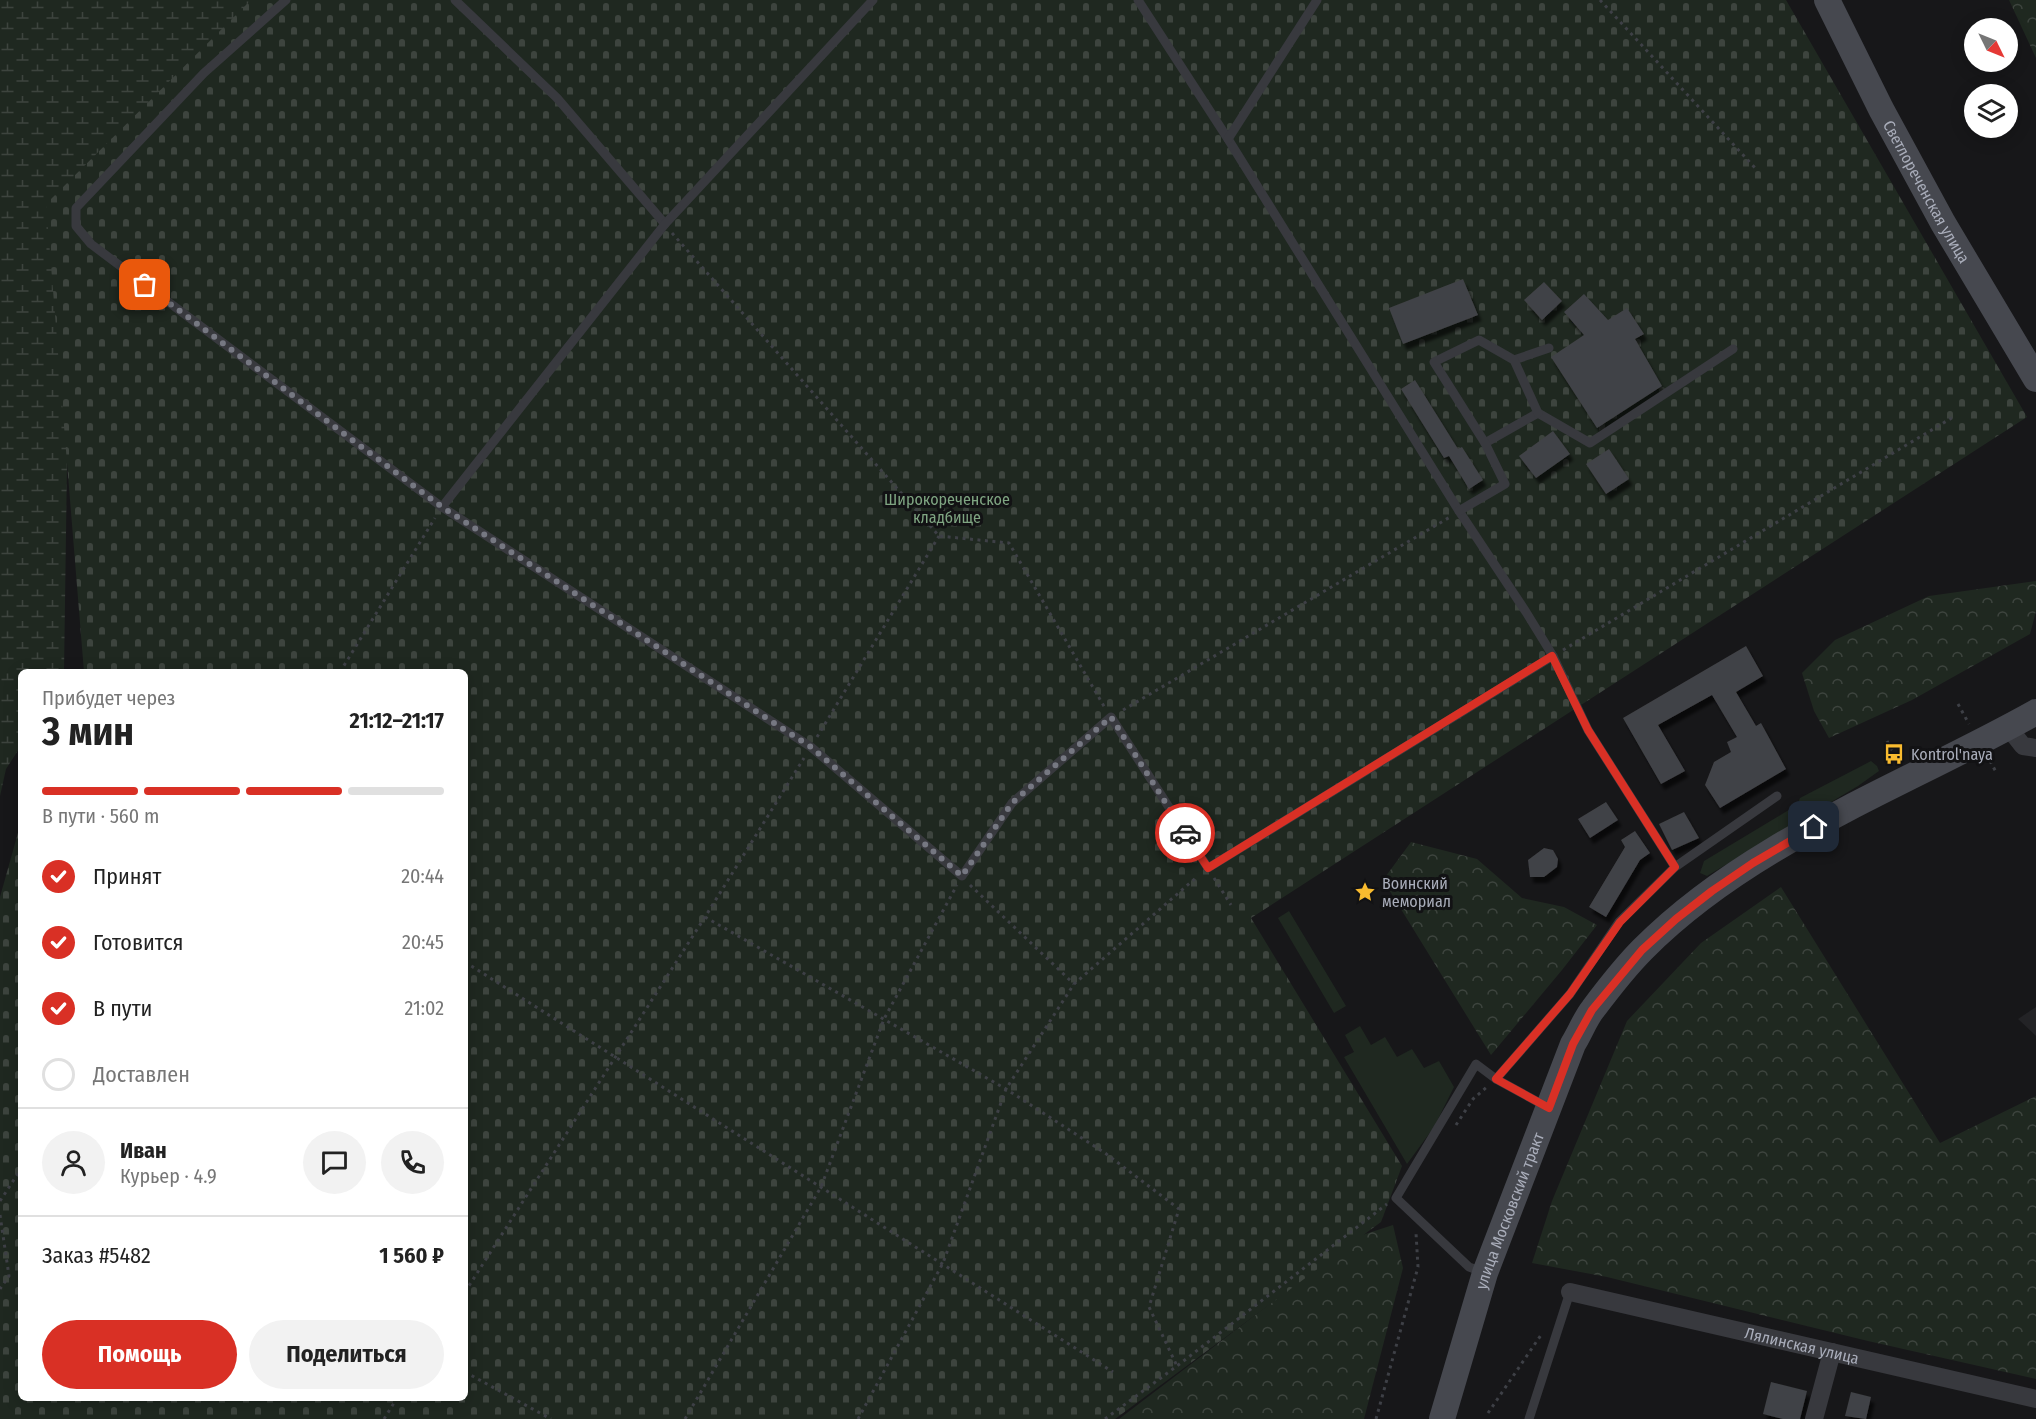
<!DOCTYPE html>
<html lang="ru">
<meta charset="utf-8">
<style>
body{margin:0;font-family:"Fira Sans Condensed",sans-serif;background:#f2f2f2;color:#222;height:100vh;display:flex;flex-direction:column;font-size:22px;white-space:nowrap}
*{box-sizing:border-box;margin:0}
p{font-size:20px;color:#767676}
.icon{flex:none;width:33px;height:33px;fill:none;stroke:currentColor;stroke-width:2;stroke-linecap:round;stroke-linejoin:round}
.map{position:relative;flex:1;overflow:hidden}
.sheet{position:absolute;left:18px;top:669px;width:450px;height:732px;display:flex;flex-direction:column;background:#fff;border-radius:9px;box-shadow:0 3px 15px #0003}
.sheet>*{flex:none}
.needle{width:39px;rotate:133deg}
.controls{position:absolute;left:1964px;top:18px;display:grid;gap:12px}
.controls a{display:grid;place-items:center;width:54px;height:54px;border-radius:50%;background:#fff;box-shadow:0 3px 15px #0003;font-size:30px}
.pin{position:absolute;display:grid;place-items:center;width:51px;height:51px;color:#fff;margin:-26px;border-radius:12px;box-shadow:0 3px 9px #0006}
.courier{position:absolute;display:grid;place-items:center;width:60px;height:60px;margin:-30px;border:4px solid #d93025;border-radius:50%;background:#fff;color:#222;box-shadow:0 2px 8px #0007}
.overview em{font-style:normal;font-weight:700}
.overview div{display:flex;flex-direction:column-reverse}
.overview{display:flex;align-items:center;justify-content:space-between;height:102px;padding:0 24px}
h1{font-size:39px;font-weight:700;line-height:45px}
.bar{display:grid;grid-template-columns:repeat(4,1fr);gap:9px 6px;align-content:center;height:72px;padding:0 24px}
.bar i{height:8px;border-radius:4px;background:#e0e0e0}
.bar .on{background:#d93025}
.bar p{grid-column:span 4}
.line{display:flex;align-items:center;gap:15px;padding:0 24px;border-top:2px solid #e0e0e0}
.line div{flex:1}
.round{display:grid;place-items:center;flex:none;width:63px;height:63px;border-radius:32px;background:#f2f2f2}
ol{padding:0 24px;list-style:none}
li{display:flex;align-items:center;gap:18px;height:66px}
li p{margin-inline-start:auto}
li .icon{padding:6px;border-radius:50%;background:#d93025;color:#fff;stroke-width:4}
li:last-child{color:#767676}
li i{width:33px;height:33px;border:3px solid #e0e0e0;border-radius:50%}
.button{display:flex;gap:12px;margin-top:auto;padding:12px 24px}
.button a{flex:1;height:69px;border-radius:36px;background:#d93025;color:#fff;font-size:24px;font-weight:700;line-height:69px;text-align:center}
.button a+a{background:#f2f2f2;color:#222}
.map>svg:first-child{display:block}
.built{fill:#232326}
.grass{fill:#1f2820}
.forest{fill:url(#forest-crowns)}
.wetland{fill:url(#wetland-marsh)}
.cemetery{fill:url(#cemetery-stones)}
.building{fill:#414246;filter:url(#shadow)}
.lines{fill:none;stroke-linecap:round;stroke-linejoin:round}
.path{stroke:#3e4046;stroke-width:3;stroke-dasharray:3 4.5;stroke-linecap:butt}
.service{stroke:#38393e;stroke-width:9}
.minor{stroke:#38393e;stroke-width:18}
.secondary{stroke:#46484f;stroke-width:26}
.done{stroke:#767882;stroke-width:6;stroke-dasharray:0 10.8}
.route{stroke:#d93025;stroke-width:8}
.labels{text-anchor:middle;stroke-width:6;stroke-linejoin:round;paint-order:stroke}
.street-label{font-size:16px;fill:#a9adba;stroke:#121214}
.park-label{font-size:16px;fill:#7fa582;stroke:#121214}
.poi-label{font-size:16px;fill:#a9adba;stroke:#121214;text-anchor:start}
</style>
<div class="map">
<svg width="2036" height="1419" viewBox="0 0 2036 1419">
<defs>
<pattern id="forest-crowns" width="20" height="18" patternUnits="userSpaceOnUse" patternTransform="scale(1.5)"><rect width="20" height="18" fill="#1f2820"/><path d="M2 6a3 3 0 1 1 6 0M12 15a3 3 0 1 1 6 0" fill="none" stroke="#3d443e"/></pattern>
<pattern id="wetland-marsh" width="20" height="14" patternUnits="userSpaceOnUse" patternTransform="scale(1.5)"><rect width="20" height="14" fill="#1f2820"/><path d="M1 5h8M5 5V1M11 12h8M15 12V8" fill="none" stroke="#3d443e"/></pattern>
<pattern id="cemetery-stones" width="16" height="16" patternUnits="userSpaceOnUse" patternTransform="scale(1.5)"><rect width="16" height="16" fill="#1f2820"/><path d="M2 7V4a2 2 0 0 1 4 0v3zM10 15v-3a2 2 0 0 1 4 0v3z" fill="#3d443e"/></pattern>
<filter id="shadow"><feDropShadow dx="3.5" dy="6" stdDeviation="1.5" flood-color="#0009"/></filter>
</defs>
<rect width="100%" height="100%" fill="#171719"/>
<path class="built" d="M2036 1007V1036L2018 1019Z"/>
<g class="grass">
<path d="M1871 761 1877 766 1879 771 1858 786 1707 876 1700 873 1704 861 1797 805 1800 798Z"/>
<path d="M1289 911 1346 1006 1334 1013 1278 918Z"/>
<path d="M1360 1026 1371 1045 1385 1037 1397 1057 1412 1049 1424 1068 1439 1061 1454 1087 1434 1127 1407 1164 1344 1057 1354 1052 1345 1035Z"/>
</g>
<g class="forest">
<path d="M2009 0H2036V58Z"/>
<path d="M2036 581V611L2030 634 1912 700 1829 738 1814 711 1802 673 1835 640 1929 596Z"/>
<path d="M1411 842 1477 859 1522 898 1564 907 1597 925 1562 970 1491 1055 1383 880Z"/>
<path d="M1781 887 1940 1143 2036 1096V1379L1868 1341 1607 1277 1532 1263 1552 1201 1627 1021 1701 943Z"/>
<path d="M1393 1225 1403 1268 1364 1419H1119L1359 1236Z"/>
</g>
<path class="wetland" d="M0 0H515L69 325 64 672H21V746L6 769 0 796Z"/>
<path class="cemetery" d="M251 0H1786L2027 417 1251 918 1402 1166 1381 1222 1115 1419H0V897L21 822V1398H465V672H84L46 204Z"/>
<g class="building">
<path d="M1463 279 1478 315 1403 344 1389 308Z"/>
<path d="M1544 282 1562 301 1542 320 1524 300Z"/>
<path d="M1584 294 1608 320 1627 308 1644 334 1635 339 1662 386 1597 428 1551 357 1584 335 1564 312Z"/>
<path d="M1415 380 1458 449 1462 447 1483 480 1469 489 1449 456 1444 458 1401 389Z"/>
<path d="M1553 431 1570 454 1536 478 1519 456Z"/>
<path d="M1609 449 1629 479 1606 494 1586 464Z"/>
<path d="M1746 646 1763 676 1736 692 1756 726 1761 723 1786 769 1720 808 1705 785 1714 762 1731 752 1727 742 1737 737 1712 695 1658 725 1685 771 1661 784 1623 718Z"/>
<path d="M1606 802 1618 820 1590 838 1578 819Z"/>
<path d="M1684 812 1699 838 1672 850 1659 824Z"/>
<path d="M1635 831 1650 853 1640 860 1606 917 1589 907 1625 847 1621 840Z"/>
<path d="M1544 848 1553 850 1558 859 1557 867 1544 877H1530L1528 860Z"/>
<path d="M1771 1382 1807 1391 1800 1419H1783L1763 1414Z"/>
<path d="M1851 1392 1871 1397 1866 1419 1845 1416Z"/>
</g>
<g class="lines">
<g class="path">
<path d="M1600 0 1756 169"/>
<path d="M672 233 939 536 1009 543 1105 708"/>
<path d="M1563 650 1955 416"/>
<path d="M340 672 435 518"/>
<path d="M1958 704 1969 724"/>
<path d="M1123 710 1450 517"/>
<path d="M817 737 939 536"/>
<path d="M1887 741 1894 754"/>
<path d="M1990 761 1996 772"/>
<path d="M1214 878 1231 905"/>
<path d="M970 885 1074 984"/>
<path d="M705 917 1006 1089 1105 1153 1179 1209 1149 1307 1177 1366"/>
<path d="M465 962 1113 1372"/>
<path d="M1456 1125 1473 1099 1488 1086"/>
<path d="M0 1201 21 1169"/>
<path d="M0 1215 9 1276 0 1289"/>
<path d="M465 1292 705 917 804 758"/>
<path d="M465 1372 551 1419"/>
<path d="M1488 1413 1541 1335"/>
<path d="M384 1419 397 1398"/>
<path d="M685 1419 821 1187 884 1019 957 885"/>
<path d="M858 1419 943 1263 1006 1089 1074 984 1198 876"/>
<path d="M1105 1419 1177 1366 1387 1204"/>
<path d="M1376 1419 1418 1267 1416 1233"/>
</g>
<g class="service">
<path d="M286 0 204 73 76 208V226L91 244 442 507 811 747 962 876 1012 803 1111 717 1208 868 1553 656"/>
<path d="M455 0 557 98 665 224"/>
<path d="M1138 0 1228 139 1459 511 1526 612 1553 656 1588 730 1675 867"/>
<path d="M1228 139 1317 0"/>
<path d="M1514 360 1549 348"/>
<path d="M1485 443 1538 413 1590 443 1733 349"/>
<path d="M442 507 665 224 873 0"/>
<path d="M1459 511 1505 484 1485 443 1434 362 1479 340 1514 360 1538 413"/>
<path d="M1496 1079 1570 994 1619 922 1675 867 1777 796"/>
<path d="M1483 1272 1469 1267 1396 1198 1476 1064 1496 1079 1547 1107"/>
<path d="M1529 1419 1570 1292"/>
</g>
<g class="minor">
<path d="M2008 727 2023 746 2036 748"/>
<path id="s1" d="M1570 1292 2036 1399"/>
<path d="M1814 1419 1832 1352"/>
</g>
<g class="secondary">
<path id="s2" d="M1827 0 1881 109 1943 223 2036 379"/>
<path id="s3" d="M1442 1419 1485 1273 1573 1044C1580 1033 1585 1019 1593 1009 1608 989 1625 967 1643 949 1750 841 1906 785 2036 712"/>
</g>
</g>
<g class="lines">
<path class="done" d="M145 285 442 507 811 747 962 876 1012 803 1111 717 1185 833"/>
<path class="route" d="M1185 833 1208 868 1552 656 1588 730 1675 867 1620 922 1570 994 1496 1079 1549 1108 1573 1044 1592 1010 1642 950 1676 919 1712 891 1753 863 1814 827"/>
</g>
<defs>
<g id="bus-bare" transform="scale(1.62)"><path d="M-5-6H5V4H4V6H2V4H-2V6H-4V4H-5ZM-3.5-4V0h7V-4ZM-3.5 1.2v1.5H-2V1.2ZM2 1.2v1.5H3.5V1.2Z" fill="#f9bb2f" stroke="#121214" stroke-width="2.5" paint-order="stroke"/></g>
<g id="sight-bare" transform="scale(1.62)"><path d="M0-6L1.8-2.2L6-1.7L2.9 1.2L3.7 5.4L0 3.3L-3.7 5.4L-2.9 1.2L-6-1.7L-1.8-2.2Z" fill="#f9bb2f" stroke="#121214" stroke-width="2.5" paint-order="stroke"/></g>
</defs>
<g fill-rule="evenodd">
<use href="#bus-bare" x="1894" y="754"/>
<use href="#sight-bare" x="1365" y="892"/>
</g>
<g class="labels">
<g class="street-label">
<text dy="6" stroke="none"><textPath href="#s2" startOffset="216">Светлореченская улица</textPath></text>
<text dy="6" stroke="none"><textPath href="#s3" startOffset="219">улица Московский тракт</textPath></text>
<text dy="6" stroke="none"><textPath href="#s1" startOffset="238">Лялинская улица</textPath></text>
</g>
<g class="park-label">
<text x="947" y="505">Широкореченское<tspan x="947" dy="18">кладбище</tspan></text>
</g>
<g class="poi-label">
<text x="1911" y="760">Kontrol'naya</text>
<text x="1382" y="889">Воинский<tspan x="1382" dy="18">мемориал</tspan></text>
</g>
</g>
</svg>
<div class="controls">
<a><svg class="needle" viewBox="-14 -14 28 28"><path d="M0-13l5 13h-10z" fill="#e53935"/><path d="M0 13l5-13h-10z" fill="#767676"/></svg></a>
<a><svg class="icon" aria-label="layers" viewBox="0 0 24 24"><path d="M12 4l9 5-9 5-9-5zM3 14l9 5 9-5"/></svg></a>
</div>
<div class="pin" style="left:145px;top:285px;background:#ea580c"><svg class="icon" aria-label="bag" viewBox="0 0 24 24"><path d="M5 8h14l-1 12H6zM9 8a3 3 0 0 1 6 0"/></svg></div>
<div class="pin" style="left:1814px;top:827px;background:#1f2937"><svg class="icon" aria-label="home" viewBox="0 0 24 24"><path d="M3 11l9-7 9 7M6 9v11h12V9"/></svg></div>
<div class="courier" style="left:1185px;top:833px"><svg class="icon" aria-label="car" viewBox="0 0 24 24"><path d="M5 17H2v-5l4-1 3-4h7l3 4 3 1v5h-3M9 17h6M6 11h13"/><circle cx="7" cy="17" r="2"/><circle cx="17" cy="17" r="2"/></svg></div>
<section class="sheet">
<div class="overview"><div><h1>3 мин</h1><p>Прибудет через</p></div><em>21:12–21:17</em></div>
<div class="bar"><i class="on"></i><i class="on"></i><i class="on"></i><i></i><p>В пути · 560 m</p></div>
<ol>
<li><svg class="icon" aria-label="check" viewBox="0 0 24 24"><path d="M5 12l5 5 9-10"/></svg>Принят<p>20:44</p></li>
<li><svg class="icon" aria-label="check" viewBox="0 0 24 24"><path d="M5 12l5 5 9-10"/></svg>Готовится<p>20:45</p></li>
<li><svg class="icon" aria-label="check" viewBox="0 0 24 24"><path d="M5 12l5 5 9-10"/></svg>В пути<p>21:02</p></li>
<li><i></i>Доставлен</li>
</ol>
<div class="line" style="height:108px"><a class="round"><svg class="icon" aria-label="person" viewBox="0 0 24 24"><circle cx="12" cy="8" r="4"/><path d="M4 21q1-7 8-7t8 7"/></svg></a><div><b>Иван</b><p>Курьер · 4.9</p></div><a class="round"><svg class="icon" aria-label="chat" viewBox="0 0 24 24"><path d="M4 5h16v11H9l-5 4z"/></svg></a><a class="round"><svg class="icon" aria-label="phone" viewBox="0 0 24 24"><path d="M5 4h4l2 5-3 2q2 4 5 5l2-3 5 2v4C11 20 4 13 5 4z"/></svg></a></div>
<div class="line" style="height:78px"><div>Заказ #5482</div><b>1 560 ₽</b></div>
<div class="button"><a>Помощь</a><a>Поделиться</a></div>
</section>
</div>
